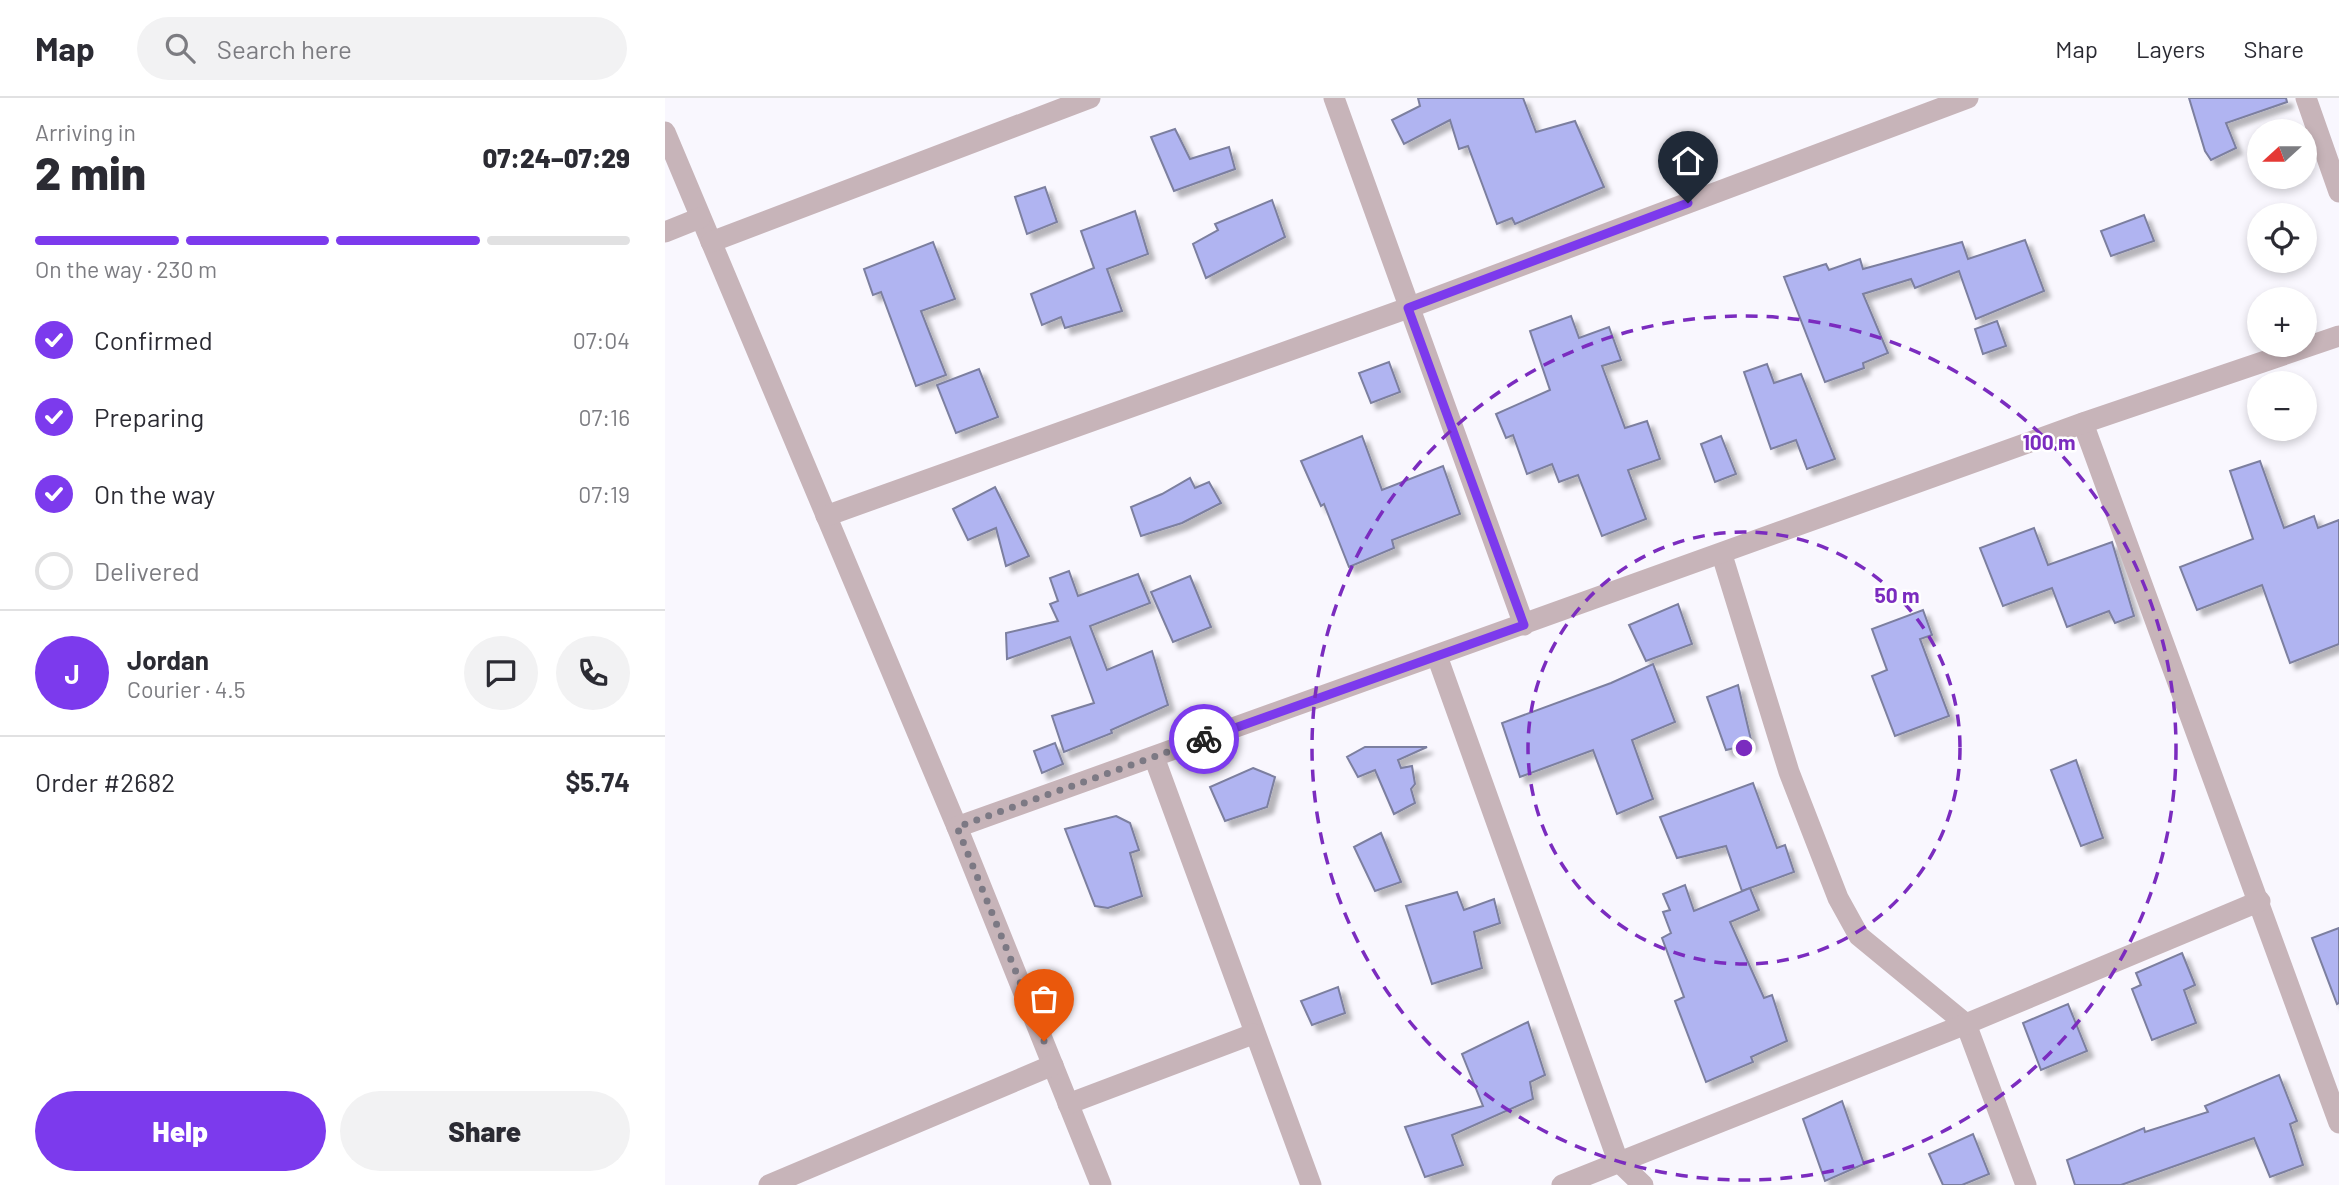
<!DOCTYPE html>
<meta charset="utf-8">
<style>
body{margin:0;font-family:Barlow,sans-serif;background:#f2f2f3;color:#2b2b33;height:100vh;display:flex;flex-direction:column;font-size:26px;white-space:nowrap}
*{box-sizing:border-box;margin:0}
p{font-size:23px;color:#7c7c81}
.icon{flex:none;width:38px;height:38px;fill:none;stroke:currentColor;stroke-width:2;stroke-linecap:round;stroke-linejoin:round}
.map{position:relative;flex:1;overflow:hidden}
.drawer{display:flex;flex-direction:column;background:#fff;width:665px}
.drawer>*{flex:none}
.needle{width:46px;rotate:249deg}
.fabs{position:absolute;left:1582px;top:21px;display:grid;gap:14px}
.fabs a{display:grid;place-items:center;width:70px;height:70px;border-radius:50%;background:#fff;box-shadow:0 4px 10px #0003;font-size:35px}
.pin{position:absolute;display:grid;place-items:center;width:60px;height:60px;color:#fff;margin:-72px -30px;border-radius:50% 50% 50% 0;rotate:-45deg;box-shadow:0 0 7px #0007}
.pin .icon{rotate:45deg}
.courier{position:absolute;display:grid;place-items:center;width:70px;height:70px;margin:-35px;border:5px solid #7c3aed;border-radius:50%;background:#fff;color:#222;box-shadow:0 2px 9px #0007}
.overview em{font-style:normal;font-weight:800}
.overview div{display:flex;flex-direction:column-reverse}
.overview{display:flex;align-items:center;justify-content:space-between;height:119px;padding:0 35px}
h1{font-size:46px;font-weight:800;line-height:52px}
.bar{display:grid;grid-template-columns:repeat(4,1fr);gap:10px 7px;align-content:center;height:84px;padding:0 35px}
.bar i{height:9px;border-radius:5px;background:#e1e1e2}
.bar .current{background:#7c3aed}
.bar p{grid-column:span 4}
.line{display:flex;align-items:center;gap:18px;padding:0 35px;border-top:2px solid #e1e1e2}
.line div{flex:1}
.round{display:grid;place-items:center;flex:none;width:74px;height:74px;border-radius:37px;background:#f2f2f3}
ol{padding:0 35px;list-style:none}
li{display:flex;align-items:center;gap:21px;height:77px}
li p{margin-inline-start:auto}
li .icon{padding:7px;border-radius:50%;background:#7c3aed;color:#fff;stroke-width:4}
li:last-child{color:#7c7c81}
li i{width:38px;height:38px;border:4px solid #e1e1e2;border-radius:50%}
.button{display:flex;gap:14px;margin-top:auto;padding:14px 35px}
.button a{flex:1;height:80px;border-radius:42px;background:#7c3aed;color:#fff;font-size:28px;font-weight:800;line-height:80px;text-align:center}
.button a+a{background:#f2f2f3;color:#2b2b33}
header{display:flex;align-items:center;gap:42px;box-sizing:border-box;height:98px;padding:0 35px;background:#fff;border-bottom:2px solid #e1e1e2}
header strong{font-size:33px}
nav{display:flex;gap:38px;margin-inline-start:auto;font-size:24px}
.search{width:490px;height:63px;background:#f2f2f3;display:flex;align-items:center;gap:18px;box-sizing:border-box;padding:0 24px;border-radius:38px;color:#7c7c81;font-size:26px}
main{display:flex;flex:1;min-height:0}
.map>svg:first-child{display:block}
.building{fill:#b0b4f1;stroke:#7c7f9f;stroke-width:2;filter:url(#shadow)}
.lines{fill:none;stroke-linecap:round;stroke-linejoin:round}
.minor{stroke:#c7b4b9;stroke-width:21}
.done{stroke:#7c7984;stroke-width:7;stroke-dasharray:0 12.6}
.route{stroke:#7c3aed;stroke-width:9}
.ring{fill:none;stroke:#7b2cbf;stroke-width:3.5;stroke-dasharray:12 9}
.centre{fill:#7b2cbf;stroke:#fff;stroke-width:3.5}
.ring-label{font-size:21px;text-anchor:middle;font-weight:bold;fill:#7b2cbf;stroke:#fff;stroke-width:5;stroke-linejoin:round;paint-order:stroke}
</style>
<header>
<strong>Map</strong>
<div class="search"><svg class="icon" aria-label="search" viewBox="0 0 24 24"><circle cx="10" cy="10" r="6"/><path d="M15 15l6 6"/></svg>Search here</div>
<nav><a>Map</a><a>Layers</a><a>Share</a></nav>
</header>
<main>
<section class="drawer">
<div class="overview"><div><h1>2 min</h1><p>Arriving in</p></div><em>07:24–07:29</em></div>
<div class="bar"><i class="current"></i><i class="current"></i><i class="current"></i><i></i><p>On the way · 230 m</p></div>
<ol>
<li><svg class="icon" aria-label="check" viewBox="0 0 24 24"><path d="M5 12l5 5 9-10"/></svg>Confirmed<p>07:04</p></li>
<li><svg class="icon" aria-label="check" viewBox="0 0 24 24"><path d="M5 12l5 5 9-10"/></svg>Preparing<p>07:16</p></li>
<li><svg class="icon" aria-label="check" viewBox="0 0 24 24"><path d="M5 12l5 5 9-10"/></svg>On the way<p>07:19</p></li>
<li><i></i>Delivered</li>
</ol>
<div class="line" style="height:126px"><b class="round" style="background:#7c3aed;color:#fff">J</b><div><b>Jordan</b><p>Courier · 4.5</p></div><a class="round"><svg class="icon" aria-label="chat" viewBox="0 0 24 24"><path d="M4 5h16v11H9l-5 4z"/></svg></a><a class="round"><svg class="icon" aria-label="phone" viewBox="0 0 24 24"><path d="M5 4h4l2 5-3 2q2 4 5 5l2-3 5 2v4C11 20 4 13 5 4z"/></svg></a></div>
<div class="line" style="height:91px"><div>Order #2682</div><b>$5.74</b></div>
<div class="button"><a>Help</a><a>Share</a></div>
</section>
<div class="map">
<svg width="1674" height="1087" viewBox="0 0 1674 1087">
<defs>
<filter id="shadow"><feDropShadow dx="6" dy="6" stdDeviation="2" flood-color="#0004"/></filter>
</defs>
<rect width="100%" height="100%" fill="#f9f7fe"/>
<g class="building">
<path d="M753 0H858L871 34 910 23 939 89 850 126 847 120 832 126 803 48 794 51 785 22 739 46 727 22 755 8Z"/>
<path d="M1524 0H1621L1622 4 1561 25 1571 50 1546 62 1540 53Z"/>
<path d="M510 31 525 61 564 49 570 71 509 93 486 39Z"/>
<path d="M380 89 392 124 362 136 350 99Z"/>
<path d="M607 102 620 139 541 180 528 146 553 132 550 126Z"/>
<path d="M470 113 483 156 442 171 457 213 400 230 396 219 377 227 366 196 429 170 416 133Z"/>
<path d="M1479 117 1489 143 1446 158 1436 133Z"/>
<path d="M1360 142 1379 193 1311 221 1294 173 1250 190 1246 181 1198 196 1223 255 1198 265 1199 270 1160 284 1119 179 1161 166 1164 172 1195 161 1198 171 1297 144 1303 161Z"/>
<path d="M268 144 290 201 256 213 281 277 251 288 216 194 208 197 199 171Z"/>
<path d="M906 218 914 240 944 229 956 262 937 268 960 330 982 323 995 361 963 372 981 421 937 438 913 377 894 384 887 366 862 376 848 337 841 340 831 316 885 292 865 233Z"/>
<path d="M1332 223 1341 248 1318 256 1310 231Z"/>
<path d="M724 264 735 294 706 305 694 275Z"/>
<path d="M1102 266 1109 285 1136 276 1170 361 1142 371 1131 342 1106 351 1079 274Z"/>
<path d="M314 271 333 319 291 335 272 287Z"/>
<path d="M697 338 717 392 778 368 795 416 727 442 729 450 684 469 659 406 656 408 636 363Z"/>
<path d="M1056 338 1071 376 1050 384 1036 346Z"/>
<path d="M1595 363 1619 430 1649 418 1653 430 1674 422V546L1625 565 1597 487 1532 512 1515 469 1588 441 1565 373Z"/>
<path d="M525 380 530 390 544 384 556 405 517 425 476 438 466 409 497 396Z"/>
<path d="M330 389 364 458 341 468 331 430 303 442 288 411Z"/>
<path d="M1369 430 1383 467 1447 444 1469 518 1450 525 1444 513 1402 529 1387 490 1338 508 1315 450Z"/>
<path d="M404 473 413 498 473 476 485 505 425 528 442 572 487 553 503 607 446 632 447 635 399 654 387 618 429 605 405 539 342 561 341 535 393 523 385 506 393 503 385 480Z"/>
<path d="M525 478 546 529 508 544 486 494Z"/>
<path d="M1013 506 1027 546 981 563 964 527Z"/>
<path d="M1258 512 1267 537 1255 541 1284 618 1230 638 1207 578 1222 572 1207 531Z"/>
<path d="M988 566 1010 624 967 642 988 701 952 716 928 652 855 679 837 625 946 585Z"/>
<path d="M1073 587 1087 646 1061 652 1042 599Z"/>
<path d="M390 645 398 666 377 675 369 653Z"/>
<path d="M700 649H762L733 662 736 670 747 668 750 686 746 691 750 705 729 716 710 672 693 679 682 659Z"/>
<path d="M1411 662 1438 740 1416 748 1386 672Z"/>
<path d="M588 670 610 679 602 709 560 723 545 689Z"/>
<path d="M1088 685 1112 750 1120 747 1129 774 1077 793 1061 748 1012 760 995 719Z"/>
<path d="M451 718 465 725 474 752 465 755 477 798 443 810 430 808 400 731Z"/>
<path d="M716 735 736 784 710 793 689 749Z"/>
<path d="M1020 787 1029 813 1085 790 1094 812 1065 824 1099 900 1107 897 1122 943 1086 959 1088 964 1041 984 1010 903 1019 899 997 840 1006 835 998 814 1005 812 998 796Z"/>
<path d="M792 794 799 812 829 801 835 825 809 834 817 870 767 886 741 808Z"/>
<path d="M1674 830V905L1672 906 1647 840Z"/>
<path d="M1517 855 1530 887 1519 892 1531 925 1487 942 1467 891 1476 887 1471 875Z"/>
<path d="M673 889 680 915 647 927 636 903Z"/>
<path d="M1403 906 1422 953 1376 972 1358 925Z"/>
<path d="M863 924 880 977 865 984 868 1001 787 1037 798 1067 760 1079 740 1029 818 1008 797 956Z"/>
<path d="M1614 977 1632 1023 1625 1026 1638 1067 1605 1079 1589 1040 1456 1087H1410L1402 1062 1479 1030 1480 1034 1543 1014 1540 1008Z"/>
<path d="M1177 1003 1199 1066 1160 1083 1138 1021Z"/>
<path d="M1308 1036 1324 1076 1297 1087H1278L1264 1056Z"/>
</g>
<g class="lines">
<g class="minor">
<path d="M669 0 859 527"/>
<path d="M1641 0 1674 94"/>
<path d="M0 34 292 729 436 1087"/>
<path d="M0 134 35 120"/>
<path d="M46 144 425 0"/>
<path d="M1418 325 1674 1025"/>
<path d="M161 418 743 210 1303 0"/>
<path d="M1057 457 1124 674 1173 800 1194 838 1301 926 1361 1087"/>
<path d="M772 558 953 1063 978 1087"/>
<path d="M489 659 646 1087"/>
<path d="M292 729 1418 325 1674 238"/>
<path d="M403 1006 588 936"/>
<path d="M104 1087 388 967"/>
<path d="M897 1087 1301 926 1595 803"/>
</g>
</g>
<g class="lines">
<path class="done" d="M379 943 292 729 539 641"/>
<path class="route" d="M539 641 859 527 743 210 1023 105"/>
</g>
<g class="ring">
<circle cx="1079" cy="650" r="216"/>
<circle cx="1079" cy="650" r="432"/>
</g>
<circle cx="1079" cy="650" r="10" class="centre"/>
<g class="ring-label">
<text x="1384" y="352">100 m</text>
<text x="1232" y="505">50 m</text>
</g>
</svg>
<div class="fabs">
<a><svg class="needle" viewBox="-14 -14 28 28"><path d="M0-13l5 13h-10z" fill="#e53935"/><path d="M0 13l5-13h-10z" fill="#7c7c81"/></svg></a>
<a><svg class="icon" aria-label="locate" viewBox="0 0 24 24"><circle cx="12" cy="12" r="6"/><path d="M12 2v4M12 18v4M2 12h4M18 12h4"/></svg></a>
<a>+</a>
<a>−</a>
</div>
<div class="pin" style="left:379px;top:943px;background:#ea580c"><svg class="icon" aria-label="bag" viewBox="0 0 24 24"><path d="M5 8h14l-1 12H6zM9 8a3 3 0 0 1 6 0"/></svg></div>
<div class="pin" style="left:1023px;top:105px;background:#1f2937"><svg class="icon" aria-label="home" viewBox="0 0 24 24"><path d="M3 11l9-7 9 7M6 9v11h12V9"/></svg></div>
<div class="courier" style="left:539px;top:641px"><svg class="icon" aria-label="bike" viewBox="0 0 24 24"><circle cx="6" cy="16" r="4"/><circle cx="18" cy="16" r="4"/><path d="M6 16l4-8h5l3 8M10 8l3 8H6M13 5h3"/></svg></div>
</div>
</main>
